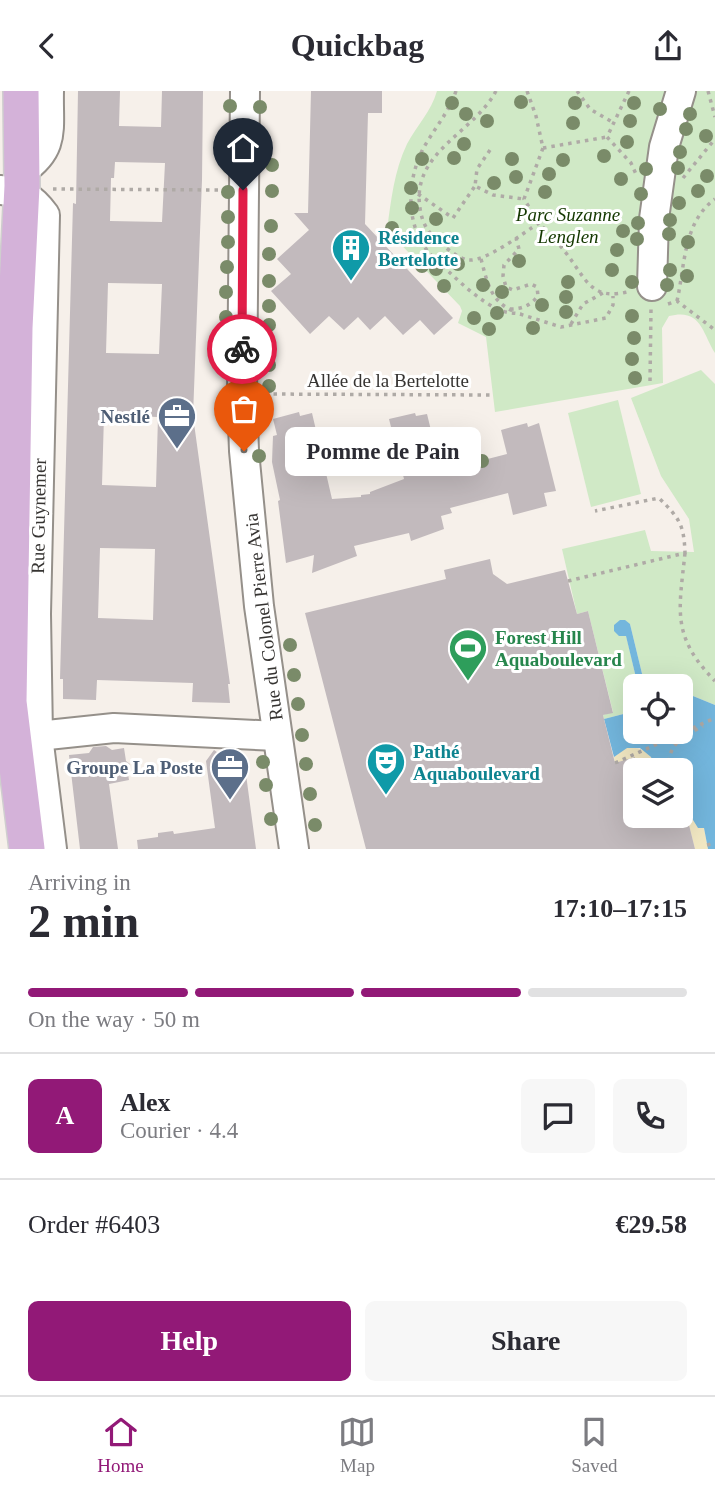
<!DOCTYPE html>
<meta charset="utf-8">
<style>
body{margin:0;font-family:Georgia,serif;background:#f7f7f7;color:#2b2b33;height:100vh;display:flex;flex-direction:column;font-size:26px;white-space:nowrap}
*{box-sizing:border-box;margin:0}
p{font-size:23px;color:#7c7c81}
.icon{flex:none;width:38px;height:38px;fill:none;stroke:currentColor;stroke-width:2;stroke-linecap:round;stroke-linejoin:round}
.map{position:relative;height:758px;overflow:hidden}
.side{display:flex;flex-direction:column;background:#fff;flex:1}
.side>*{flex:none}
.controls{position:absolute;left:623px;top:583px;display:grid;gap:14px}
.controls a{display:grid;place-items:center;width:70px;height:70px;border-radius:10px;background:#fff;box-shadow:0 7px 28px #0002;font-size:35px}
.pin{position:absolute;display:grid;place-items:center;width:60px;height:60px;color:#fff;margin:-72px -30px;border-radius:50% 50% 50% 0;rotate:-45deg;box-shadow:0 0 7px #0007}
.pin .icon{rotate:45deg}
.courier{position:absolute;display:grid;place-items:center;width:70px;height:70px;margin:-35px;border:5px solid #e11d48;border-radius:50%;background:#fff;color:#222;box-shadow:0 2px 9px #0007}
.bubble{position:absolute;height:49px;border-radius:10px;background:#fff;box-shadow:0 7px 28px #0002;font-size:23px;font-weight:700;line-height:49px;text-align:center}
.overview em{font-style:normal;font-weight:700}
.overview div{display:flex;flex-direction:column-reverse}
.overview{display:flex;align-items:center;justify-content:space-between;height:119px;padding:0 28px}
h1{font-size:46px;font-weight:700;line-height:52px}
.bar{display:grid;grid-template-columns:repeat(4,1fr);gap:10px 7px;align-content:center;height:84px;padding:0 28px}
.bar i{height:9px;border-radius:5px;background:#e1e1e2}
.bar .active{background:#921977}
.bar p{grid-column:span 4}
.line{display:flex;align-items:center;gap:18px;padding:0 28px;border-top:2px solid #e1e1e2}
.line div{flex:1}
.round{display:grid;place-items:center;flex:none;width:74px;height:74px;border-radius:10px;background:#f7f7f7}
.primary-button{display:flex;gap:14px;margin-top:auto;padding:14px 28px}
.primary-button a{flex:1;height:80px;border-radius:10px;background:#921977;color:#fff;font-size:28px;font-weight:700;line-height:80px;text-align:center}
.primary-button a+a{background:#f7f7f7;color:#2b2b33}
header{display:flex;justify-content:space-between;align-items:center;height:91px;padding:0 28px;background:#fff;font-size:32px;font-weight:700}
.dock{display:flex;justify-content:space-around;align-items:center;height:98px;border-top:2px solid #e1e1e2;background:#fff;font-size:19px;color:#7c7c81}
.dock a{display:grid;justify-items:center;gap:4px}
.dock .active{color:#921977}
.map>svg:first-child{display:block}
.green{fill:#d0e9c6}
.sand{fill:#f2e8c3}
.water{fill:#73b6dd}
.building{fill:#c2babd;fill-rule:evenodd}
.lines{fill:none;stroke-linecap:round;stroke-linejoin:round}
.minor-casing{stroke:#95908a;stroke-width:32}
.major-casing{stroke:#cfcece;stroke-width:38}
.path{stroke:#afaaa6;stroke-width:3.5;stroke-dasharray:3.5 5;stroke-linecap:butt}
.minor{stroke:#fff;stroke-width:28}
.major{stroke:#d4b2d9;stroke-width:35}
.tree{fill:#7a8b69}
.done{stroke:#797672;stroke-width:7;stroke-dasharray:0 12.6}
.route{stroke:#e11d48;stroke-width:9}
.labels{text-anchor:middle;stroke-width:6;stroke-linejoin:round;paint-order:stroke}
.park-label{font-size:19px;font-style:italic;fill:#143800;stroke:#fff}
.culture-label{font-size:19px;font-weight:bold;fill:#0d838f;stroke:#fff;text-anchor:start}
.street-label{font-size:19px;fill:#363432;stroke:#fff}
.service-label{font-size:19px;font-weight:bold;fill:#4e5e75;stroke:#fff;text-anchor:end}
.leisure-label{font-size:19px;font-weight:bold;fill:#27864d;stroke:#fff;text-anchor:start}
</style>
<header><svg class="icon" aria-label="back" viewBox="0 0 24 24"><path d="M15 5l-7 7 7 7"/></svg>Quickbag<svg class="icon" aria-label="share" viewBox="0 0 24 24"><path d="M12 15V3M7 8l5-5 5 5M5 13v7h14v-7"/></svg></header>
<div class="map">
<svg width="715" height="758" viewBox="0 0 715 758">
<rect width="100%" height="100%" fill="#f6f0ea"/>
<g class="green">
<path d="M437 0H715V262C702 241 701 217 669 225L662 237 663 292 495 321 486 246 458 232 462 220 460 215 387 139C391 110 394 80 407 53 417 34 431 21 437 0Z"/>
<path d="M701 279 715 293V614L693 605H681V595H645L630 533 626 544 638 595H635V620L604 628 603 624 613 621 588 520 577 523 562 458 645 439 651 460 694 461 689 428 661 385 631 307Z"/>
<path d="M618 309 641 403 591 416 568 322Z"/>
</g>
<g class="sand">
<path d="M626 657C642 655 653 662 655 679H638L635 667 615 672 614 666Z"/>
<path d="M690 724 704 737 708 758H695L687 726 652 735 649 725H672L675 727Z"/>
</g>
<g class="water">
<path d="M620 529H625L630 533 645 595H638L626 545H619L614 540V534Z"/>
<path d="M681 605H693L715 614V758H708L704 737H698L690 724 675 727 672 725 681 724V679H655L651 666 640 657H627L614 666 604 628 635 620V640H681Z"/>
</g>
<g class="building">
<path d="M78 0H120L119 35 161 36 162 0H203L202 89 193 325 230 593H228L230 612 192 611 193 592 97 589 96 609 63 608V588H60L73 112 76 113ZM115 71 165 72 162 131 110 130 111 87H114ZM108 192 162 193 159 263 106 262ZM104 324 158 326 156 396 102 394ZM100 457 155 458 153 529 98 527Z"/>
<path d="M311 0H382V22H368L365 133 453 227 434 244 420 229 403 244 385 225 370 239 358 226 344 239 329 225 310 243 271 200 291 183 277 168 309 139 294 122H308Z"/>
<path d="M299 321 300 325 312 322 332 408 361 406V404L370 403V401L404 388 389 328 415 322 416 325 427 323 441 380 507 363 501 339 527 332 528 336 539 332 556 400 544 402 547 415 513 424 508 402 450 417 452 422 441 425 444 438 411 450 409 442 354 455 357 465 312 482 314 464 286 472 278 410 280 409 272 371 273 345 277 344 273 328Z"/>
<path d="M490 468 493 483 507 493 565 479 577 523 588 520 613 622 603 624 615 672 635 666V724H649L652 735 687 726 695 758H366L305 522 446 488 444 479Z"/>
<path d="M106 655 112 659 124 657 126 670 130 673 127 677 129 689 109 693 118 758H80L69 664 89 662 93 656Z"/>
<path d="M214 659 221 664 243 661 256 758H138L137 749 158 746V742L173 740 174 743 215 737 206 670Z"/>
</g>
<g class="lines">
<g class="minor-casing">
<g id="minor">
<path d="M245 0 242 304 244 360 259 515 294 758"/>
<path d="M22 80C56 57 48 38 49 0"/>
<path d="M0 99C22 101 32 106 45 124L36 523 38 645 52 758"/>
<path d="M652 195 654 128 664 56 681 0"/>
<path d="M38 645 114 637 277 645"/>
</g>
</g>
<g class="major-casing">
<path id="major" d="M21 0 22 95 15 237 9 611 27 758"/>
</g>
<g class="path">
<path d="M456 0C449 20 438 33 427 51 409 79 404 124 423 153 429 164 439 172 448 180 463 194 481 211 500 219 506 222 514 222 521 223"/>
<path d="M496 0C474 42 411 61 420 117 422 134 431 146 445 156 451 161 461 168 468 169 486 171 523 142 539 132 548 142 558 151 566 162 587 189 591 211 631 200"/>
<path d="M527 0 536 25 543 57 524 108 539 132"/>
<path d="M577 0 590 18 614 32"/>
<path d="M629 0 607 46 631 72 636 83"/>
<path d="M708 0 715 26"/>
<path d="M543 57 607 46"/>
<path d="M490 59 477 78 475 95 493 104 524 108"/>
<path d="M683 87 715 48"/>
<path d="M53 98 220 99"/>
<path d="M418 103 453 127 475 95"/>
<path d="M481 168C487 190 490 210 513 220"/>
<path d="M677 210C685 175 683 131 715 108"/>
<path d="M668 213 677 210 715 239"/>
<path d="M510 218C522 218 530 215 538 205L537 196 531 193 513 199 506 196 503 185 504 174 519 158 516 147"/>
<path d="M520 223 561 236 606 227 613 214V205"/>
<path d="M571 233 583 213 603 202"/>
<path d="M650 290 651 218"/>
<path d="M265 303 491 304"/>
<path d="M685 462C679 520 671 545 715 590"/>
<path d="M568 490 685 462C684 433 679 427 659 407L595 420"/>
<path d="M637 590 644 589"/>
<path d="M615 672 715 627"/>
<path d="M651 678 669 673"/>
<path d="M669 679C667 653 682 646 703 635"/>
<path d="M707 754 715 752"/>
</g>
<use href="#minor" class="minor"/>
<use href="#major" class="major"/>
</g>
<g class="tree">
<circle cx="521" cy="11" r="7"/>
<circle cx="452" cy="12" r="7"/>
<circle cx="575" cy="12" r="7"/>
<circle cx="634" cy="12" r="7"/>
<circle cx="230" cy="15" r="7"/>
<circle cx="260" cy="16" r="7"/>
<circle cx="660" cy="18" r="7"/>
<circle cx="466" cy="23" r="7"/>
<circle cx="690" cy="23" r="7"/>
<circle cx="487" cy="30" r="7"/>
<circle cx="630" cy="30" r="7"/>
<circle cx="573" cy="32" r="7"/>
<circle cx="686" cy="38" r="7"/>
<circle cx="259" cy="44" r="7"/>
<circle cx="706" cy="45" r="7"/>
<circle cx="627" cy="51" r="7"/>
<circle cx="230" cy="52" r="7"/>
<circle cx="464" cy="53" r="7"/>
<circle cx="680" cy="61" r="7"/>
<circle cx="604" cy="65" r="7"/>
<circle cx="454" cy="67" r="7"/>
<circle cx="422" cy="68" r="7"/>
<circle cx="512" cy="68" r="7"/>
<circle cx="563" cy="69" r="7"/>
<circle cx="272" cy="74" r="7"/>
<circle cx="229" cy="76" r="7"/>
<circle cx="678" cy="77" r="7"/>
<circle cx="646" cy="78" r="7"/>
<circle cx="549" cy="83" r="7"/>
<circle cx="707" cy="85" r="7"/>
<circle cx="516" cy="86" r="7"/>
<circle cx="621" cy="88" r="7"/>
<circle cx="494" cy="92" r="7"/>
<circle cx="411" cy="97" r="7"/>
<circle cx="272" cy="100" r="7"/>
<circle cx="698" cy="100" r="7"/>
<circle cx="228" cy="101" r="7"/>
<circle cx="545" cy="101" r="7"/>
<circle cx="641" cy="103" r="7"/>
<circle cx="679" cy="112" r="7"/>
<circle cx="412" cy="117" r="7"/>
<circle cx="228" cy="126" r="7"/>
<circle cx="436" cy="128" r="7"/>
<circle cx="670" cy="129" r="7"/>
<circle cx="638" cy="132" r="7"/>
<circle cx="271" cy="135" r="7"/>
<circle cx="392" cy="137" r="7"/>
<circle cx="623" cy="140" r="7"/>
<circle cx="669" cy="143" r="7"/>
<circle cx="637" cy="148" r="7"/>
<circle cx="228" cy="151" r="7"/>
<circle cx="688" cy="151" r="7"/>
<circle cx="617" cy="159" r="7"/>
<circle cx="269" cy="163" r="7"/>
<circle cx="519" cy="170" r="7"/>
<circle cx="458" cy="173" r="7"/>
<circle cx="422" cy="175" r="7"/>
<circle cx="227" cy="176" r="7"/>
<circle cx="436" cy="178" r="7"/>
<circle cx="612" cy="179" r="7"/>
<circle cx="670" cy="179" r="7"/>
<circle cx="687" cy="185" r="7"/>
<circle cx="269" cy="190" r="7"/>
<circle cx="568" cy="191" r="7"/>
<circle cx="632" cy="191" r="7"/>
<circle cx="483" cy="194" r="7"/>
<circle cx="667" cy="194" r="7"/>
<circle cx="444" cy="195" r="7"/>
<circle cx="226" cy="201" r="7"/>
<circle cx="502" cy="201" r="7"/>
<circle cx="566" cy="206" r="7"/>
<circle cx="542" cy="214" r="7"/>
<circle cx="269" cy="215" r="7"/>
<circle cx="566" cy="221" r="7"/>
<circle cx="497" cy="222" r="7"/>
<circle cx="632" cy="225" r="7"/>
<circle cx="226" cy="226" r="7"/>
<circle cx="474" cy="227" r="7"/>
<circle cx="269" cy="234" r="7"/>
<circle cx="533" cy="237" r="7"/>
<circle cx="489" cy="238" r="7"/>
<circle cx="634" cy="247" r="7"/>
<circle cx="226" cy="251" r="7"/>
<circle cx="632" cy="268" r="7"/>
<circle cx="269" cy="274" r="7"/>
<circle cx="227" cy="276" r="7"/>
<circle cx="635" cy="287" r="7"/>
<circle cx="269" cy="295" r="7"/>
<circle cx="259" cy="365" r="7"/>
<circle cx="482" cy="370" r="7"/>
<circle cx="290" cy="554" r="7"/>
<circle cx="294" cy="584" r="7"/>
<circle cx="298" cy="613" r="7"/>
<circle cx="302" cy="644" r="7"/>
<circle cx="263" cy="671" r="7"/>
<circle cx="306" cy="673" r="7"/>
<circle cx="266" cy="694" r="7"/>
<circle cx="310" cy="703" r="7"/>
<circle cx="271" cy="728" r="7"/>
<circle cx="315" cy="734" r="7"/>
</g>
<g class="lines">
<path class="done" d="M242 258 244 360"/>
<path class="route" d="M242 258 243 99"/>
</g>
<defs>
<g id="building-pin" transform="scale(2.0125)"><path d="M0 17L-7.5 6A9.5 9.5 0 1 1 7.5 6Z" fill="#0f9aa8" stroke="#fff"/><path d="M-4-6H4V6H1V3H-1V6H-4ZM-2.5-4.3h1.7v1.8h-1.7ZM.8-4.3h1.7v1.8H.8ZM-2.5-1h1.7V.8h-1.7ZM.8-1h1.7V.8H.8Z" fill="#fff"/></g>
<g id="office-pin" transform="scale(2.0125)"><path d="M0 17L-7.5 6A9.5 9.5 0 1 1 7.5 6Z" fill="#5c6f8a" stroke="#fff"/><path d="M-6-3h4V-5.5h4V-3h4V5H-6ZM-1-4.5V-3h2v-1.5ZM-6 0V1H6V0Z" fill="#fff"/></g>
<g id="stadium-pin" transform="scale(2.0125)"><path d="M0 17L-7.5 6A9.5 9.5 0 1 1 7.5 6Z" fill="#2e9e5b" stroke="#fff"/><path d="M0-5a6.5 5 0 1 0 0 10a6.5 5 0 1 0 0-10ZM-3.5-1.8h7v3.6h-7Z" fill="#fff"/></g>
<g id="theatre-pin" transform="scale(2.0125)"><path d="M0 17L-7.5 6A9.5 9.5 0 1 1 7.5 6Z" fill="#0f9aa8" stroke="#fff"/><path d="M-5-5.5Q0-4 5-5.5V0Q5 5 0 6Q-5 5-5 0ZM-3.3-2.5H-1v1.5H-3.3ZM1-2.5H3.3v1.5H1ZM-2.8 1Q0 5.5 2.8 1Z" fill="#fff"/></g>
</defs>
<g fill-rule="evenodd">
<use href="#building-pin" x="351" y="157"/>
<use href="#office-pin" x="177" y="325"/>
<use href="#stadium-pin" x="468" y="557"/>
<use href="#theatre-pin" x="386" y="671"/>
<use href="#office-pin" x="230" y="676"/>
</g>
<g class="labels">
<g class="park-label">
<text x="568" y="130">Parc Suzanne<tspan x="568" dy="22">Lenglen</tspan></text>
</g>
<g class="culture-label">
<text x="378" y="153">Résidence<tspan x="378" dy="22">Bertelotte</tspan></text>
<text x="413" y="667">Pathé<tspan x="413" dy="22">Aquaboulevard</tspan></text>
</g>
<g class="street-label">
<text x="388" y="296">Allée de la Bertelotte</text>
<text transform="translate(38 425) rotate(-89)" y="7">Rue Guynemer</text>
<text transform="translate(263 526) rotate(-97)" y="7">Rue du Colonel Pierre Avia</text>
</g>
<g class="service-label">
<text x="150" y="332">Nestlé</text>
<text x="203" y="683">Groupe La Poste</text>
</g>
<g class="leisure-label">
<text x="495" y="553">Forest Hill<tspan x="495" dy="22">Aquaboulevard</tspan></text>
</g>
</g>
</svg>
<div class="controls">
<a><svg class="icon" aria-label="locate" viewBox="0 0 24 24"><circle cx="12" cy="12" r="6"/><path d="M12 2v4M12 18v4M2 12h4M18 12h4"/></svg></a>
<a><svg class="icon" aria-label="layers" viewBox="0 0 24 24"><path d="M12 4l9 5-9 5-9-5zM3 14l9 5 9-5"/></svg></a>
</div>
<div class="pin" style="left:244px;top:360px;background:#ea580c"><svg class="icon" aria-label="bag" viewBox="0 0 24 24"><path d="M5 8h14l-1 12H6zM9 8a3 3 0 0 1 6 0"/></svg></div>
<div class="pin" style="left:243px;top:99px;background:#1f2937"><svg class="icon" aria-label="home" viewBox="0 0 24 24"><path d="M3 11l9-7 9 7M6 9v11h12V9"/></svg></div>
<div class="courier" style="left:242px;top:258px"><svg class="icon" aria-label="bike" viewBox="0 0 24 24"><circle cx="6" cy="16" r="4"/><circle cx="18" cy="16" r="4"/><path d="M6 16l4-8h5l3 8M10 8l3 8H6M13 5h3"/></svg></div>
<div class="bubble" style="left:285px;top:336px;width:196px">Pomme de Pain</div>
</div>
<section class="side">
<div class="overview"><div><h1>2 min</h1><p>Arriving in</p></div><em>17:10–17:15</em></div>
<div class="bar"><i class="active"></i><i class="active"></i><i class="active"></i><i></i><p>On the way · 50 m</p></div>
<div class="line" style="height:126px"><b class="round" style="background:#921977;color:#fff">A</b><div><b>Alex</b><p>Courier · 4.4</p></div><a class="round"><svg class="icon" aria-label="chat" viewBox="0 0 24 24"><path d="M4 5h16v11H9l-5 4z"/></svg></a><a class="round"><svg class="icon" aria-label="phone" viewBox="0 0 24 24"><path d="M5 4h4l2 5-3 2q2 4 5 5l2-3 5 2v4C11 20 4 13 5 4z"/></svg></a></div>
<div class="line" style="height:91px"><div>Order #6403</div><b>€29.58</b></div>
<div class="primary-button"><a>Help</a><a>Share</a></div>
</section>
<nav class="dock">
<a class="active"><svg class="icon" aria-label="home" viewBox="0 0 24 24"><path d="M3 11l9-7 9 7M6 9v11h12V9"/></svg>Home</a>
<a><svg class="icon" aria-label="map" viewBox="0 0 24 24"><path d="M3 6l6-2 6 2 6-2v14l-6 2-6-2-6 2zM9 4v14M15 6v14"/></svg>Map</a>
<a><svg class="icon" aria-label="saved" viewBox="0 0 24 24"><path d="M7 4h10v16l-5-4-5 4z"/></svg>Saved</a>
</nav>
